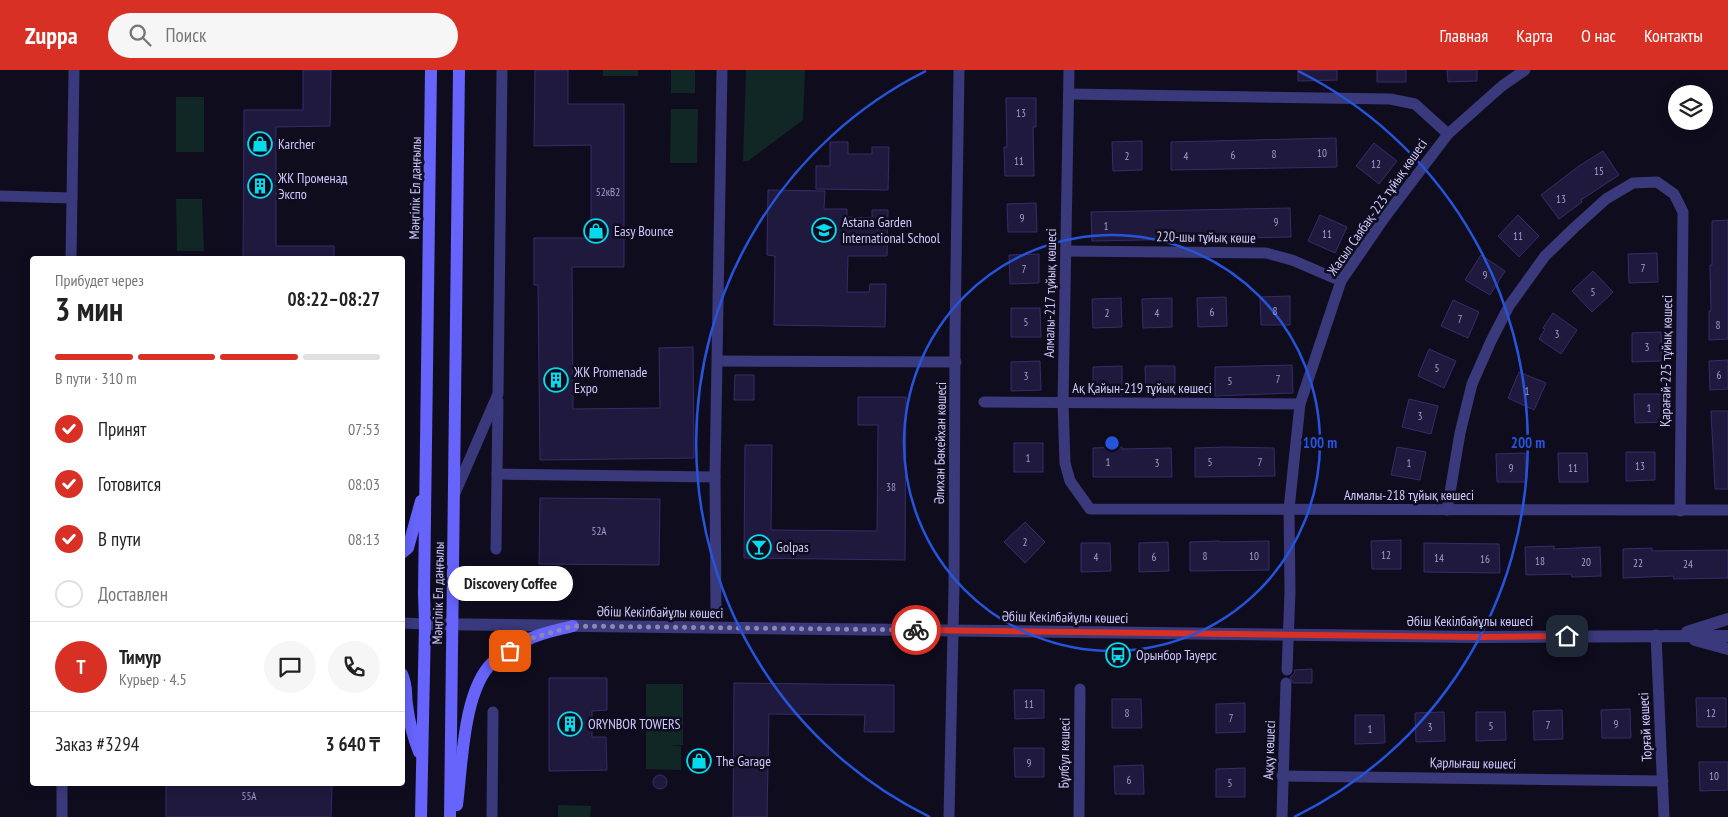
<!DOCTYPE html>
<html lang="ru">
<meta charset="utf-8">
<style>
body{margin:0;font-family:"PT Sans Narrow",sans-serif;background:#f6f6f6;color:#222;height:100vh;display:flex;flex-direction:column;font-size:19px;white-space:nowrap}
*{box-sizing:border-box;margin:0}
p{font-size:16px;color:#767676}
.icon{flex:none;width:28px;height:28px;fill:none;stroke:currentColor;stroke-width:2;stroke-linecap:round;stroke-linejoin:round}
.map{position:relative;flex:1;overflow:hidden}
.drawer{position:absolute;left:30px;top:186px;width:375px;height:530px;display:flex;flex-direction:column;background:#fff;border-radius:5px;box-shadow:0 2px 12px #0003}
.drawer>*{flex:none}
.controls{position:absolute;left:1668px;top:15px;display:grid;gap:10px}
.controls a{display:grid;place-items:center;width:45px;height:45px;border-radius:50%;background:#fff;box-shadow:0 2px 12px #0003;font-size:25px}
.pin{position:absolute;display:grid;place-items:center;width:42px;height:42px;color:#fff;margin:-21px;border-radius:10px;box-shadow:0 2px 8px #0006}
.courier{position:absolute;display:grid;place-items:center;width:50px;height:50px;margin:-25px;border:4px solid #d93025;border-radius:50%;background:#fff;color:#222;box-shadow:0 1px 6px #0007}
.bubble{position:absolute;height:35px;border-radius:18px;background:#fff;box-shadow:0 2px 12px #0003;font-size:16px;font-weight:700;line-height:35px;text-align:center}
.head em{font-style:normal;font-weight:700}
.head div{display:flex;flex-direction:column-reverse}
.head{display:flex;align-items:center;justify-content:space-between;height:85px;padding:0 25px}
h1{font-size:32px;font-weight:700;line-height:38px}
.bar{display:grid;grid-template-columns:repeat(4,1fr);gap:8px 5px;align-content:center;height:60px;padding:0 25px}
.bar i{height:6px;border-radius:4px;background:#e0e0e0}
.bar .current{background:#d93025}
.bar p{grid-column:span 4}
.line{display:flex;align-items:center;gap:12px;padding:0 25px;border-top:1px solid #e0e0e0}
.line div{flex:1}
.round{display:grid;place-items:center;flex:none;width:52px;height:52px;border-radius:26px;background:#f6f6f6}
ol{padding:0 25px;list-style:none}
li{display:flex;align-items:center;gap:15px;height:55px}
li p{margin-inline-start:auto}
li .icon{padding:5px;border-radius:50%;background:#d93025;color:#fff;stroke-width:4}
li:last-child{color:#767676}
li i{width:28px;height:28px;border:2px solid #e0e0e0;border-radius:50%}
header{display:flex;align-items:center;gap:30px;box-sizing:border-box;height:70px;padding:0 25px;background:#d93025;color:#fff}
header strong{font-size:24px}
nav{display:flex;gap:28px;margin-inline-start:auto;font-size:18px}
.search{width:350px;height:45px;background:#f6f6f6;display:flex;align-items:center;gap:12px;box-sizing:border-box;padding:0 18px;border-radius:28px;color:#767676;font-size:19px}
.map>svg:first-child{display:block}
.green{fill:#102726}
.building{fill:#20193e;stroke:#372c69}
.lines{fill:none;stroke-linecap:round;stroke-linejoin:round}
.minor{stroke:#3a397b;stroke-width:11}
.tertiary{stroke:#3a397b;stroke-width:12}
.secondary{stroke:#6664fb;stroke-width:12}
.done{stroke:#8c88b0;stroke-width:5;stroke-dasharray:0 9}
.route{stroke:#d93025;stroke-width:6}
.ring{fill:none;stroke:#2654da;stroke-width:2.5}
.labels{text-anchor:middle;stroke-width:5;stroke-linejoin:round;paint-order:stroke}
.number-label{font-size:11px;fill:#a39ece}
.poi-label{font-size:14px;fill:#cfcafe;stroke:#0f0c1e;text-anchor:start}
.street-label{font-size:14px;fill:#cfcafe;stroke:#0f0c1e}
.centre{fill:#2654da;stroke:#0f0c1e;stroke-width:2.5}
.ring-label{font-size:15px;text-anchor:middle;font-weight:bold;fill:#2654da;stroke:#0f0c1e;stroke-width:5;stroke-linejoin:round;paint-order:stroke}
</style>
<header>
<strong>Zuppa</strong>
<div class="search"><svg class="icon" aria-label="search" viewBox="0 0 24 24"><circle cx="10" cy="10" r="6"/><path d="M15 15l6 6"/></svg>Поиск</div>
<nav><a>Главная</a><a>Карта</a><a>О нас</a><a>Контакты</a></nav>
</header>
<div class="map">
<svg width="1728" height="747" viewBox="0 0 1728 747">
<rect width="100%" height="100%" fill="#0f0c1e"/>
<g class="green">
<rect x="603" y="0" width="35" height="6"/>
<rect x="671" y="0" width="24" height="23"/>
<path d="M746 0H805L803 50 748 91H743Z"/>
<rect x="176" y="27" width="28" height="55"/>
<path d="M671 39H698L697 93H670Z"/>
<path d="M176 129H202L204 181H177Z"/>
<path d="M646 614H683V675H670L681 676V700L646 699Z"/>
<path d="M558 735 591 736 590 747H558Z"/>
</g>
<g class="building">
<path d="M303 0H331L330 56 276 57V176H334V189H243L244 40H303Z"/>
<path d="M535 0H568V34H624V197H572L573 339 660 338 659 278 693 277 694 388 540 390 538 215H534V168H591V75L534 76Z"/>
<path d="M1298 0H1337V10L1298 11Z"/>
<rect x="1377" y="0" width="29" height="12"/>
<path d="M1447 0H1477V11L1448 12Z"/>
<path d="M1006 28H1036V57H1033L1034 106H1005L1004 77H1007Z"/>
<path d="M1336 68 1337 97 1171 100V72Z"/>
<path d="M1142 71V100L1113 101 1112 72Z"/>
<path d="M830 72H848V84H872V77H889L888 120 816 119V96H830Z"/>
<path d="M1374 73 1397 91 1379 114 1356 96Z"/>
<path d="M1603 81 1619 105 1581 130 1582 132 1559 149 1541 125 1579 96Z"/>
<path d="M768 120 825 121 824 139H847V147L872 148V140H888L887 186H848L847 222H869L870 214H886L885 257 774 255 775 186 767 185Z"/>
<path d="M1036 133 1037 162H1008L1007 134Z"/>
<path d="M1290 138 1291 167 1092 171 1091 142Z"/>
<path d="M1320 145 1347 157 1335 183 1308 171Z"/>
<path d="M1518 145 1539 166 1519 187 1498 166Z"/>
<path d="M1728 150V269L1709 270V241H1711L1710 195H1712V151Z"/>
<path d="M1657 183 1658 212 1629 213 1628 184Z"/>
<path d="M1039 184V213L1010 214 1009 185Z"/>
<path d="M1481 185 1505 201 1490 225 1465 210Z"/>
<path d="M1593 201 1613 222 1592 242 1572 221Z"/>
<path d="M1290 226V255H1261L1260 227Z"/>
<path d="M1226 227 1227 256 1198 257 1197 228Z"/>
<path d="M1121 228 1122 257 1093 258 1092 229Z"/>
<path d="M1172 228V257L1143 258 1142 229Z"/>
<path d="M1453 230 1479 242 1468 268 1441 256Z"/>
<path d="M1011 238H1040L1041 267H1011Z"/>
<path d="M1553 243 1577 260 1561 284 1539 269 1545 259 1543 258Z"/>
<path d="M1661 262 1662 291 1632 292V263Z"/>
<path d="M1429 279 1456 291 1444 318 1418 306Z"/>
<path d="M1728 290V319L1710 320 1709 291Z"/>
<path d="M1040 291 1041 320 1011 321V292Z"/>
<path d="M1292 295 1293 323 1215 326V297Z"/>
<path d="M1122 296V325H1093V297Z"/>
<path d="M1145 296H1175V325H1146Z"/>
<path d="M1519 302 1546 313 1534 340 1508 328Z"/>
<path d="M735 305H754V330H734Z"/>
<path d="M1634 324H1663L1664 352 1635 353Z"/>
<path d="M858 327H906L905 490 744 488 745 375H772L771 460 877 461 878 355H858Z"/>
<path d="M1409 329 1438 336 1431 364 1402 357Z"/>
<path d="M1711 341H1728V419H1715Z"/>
<rect x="1014" y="373" width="29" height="29"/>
<path d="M1122 377V379L1171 378 1172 407H1093V378Z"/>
<path d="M1224 377 1274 378 1275 406 1195 407V378Z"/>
<path d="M1397 377 1426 382 1420 410 1391 405Z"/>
<path d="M1626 382H1655V410L1626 411Z"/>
<path d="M1525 383 1526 412H1497L1496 384Z"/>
<path d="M1558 383H1587L1588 412H1559Z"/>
<path d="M540 428 660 429 659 495 539 494Z"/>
<path d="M1025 452 1045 472 1025 493 1004 472Z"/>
<path d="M1401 470V499H1372L1371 471Z"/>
<path d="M1219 471V472L1269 471V500L1190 501V472Z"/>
<path d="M1168 472 1169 501 1139 502V473Z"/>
<path d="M1081 473H1110L1111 501 1081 502Z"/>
<path d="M1424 473 1499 474 1500 503 1424 502Z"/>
<path d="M1554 476V479L1600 477 1601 506 1572 507 1571 504 1526 505 1525 477Z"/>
<path d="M1652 478V481L1728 480V508L1674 509 1673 506 1623 508V479Z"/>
<path d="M1312 599V613H1293L1290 607 1294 604 1295 600Z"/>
<path d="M549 608H607V640L592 641V667H606L607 700 549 701Z"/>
<path d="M734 613 894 615V662H864L865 645 769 644 767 747H733Z"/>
<path d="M1014 620H1044V648L1015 649Z"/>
<path d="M1696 628H1726V657H1697Z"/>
<path d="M1112 629H1141L1142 658H1112Z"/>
<path d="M1245 633V662L1216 663V634Z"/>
<path d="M1630 639 1631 668H1602L1601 640Z"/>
<path d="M1562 640 1563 669 1534 670 1533 641Z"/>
<path d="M1444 642 1445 671 1416 672 1415 643Z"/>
<path d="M1476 642H1505L1506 670 1476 671Z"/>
<path d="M1355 645H1384L1385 673 1355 674Z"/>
<path d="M1014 678H1044V707H1015Z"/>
<path d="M1699 692H1728V720L1700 721Z"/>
<path d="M1143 695 1144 724H1115L1114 696Z"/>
<path d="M1245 698V727H1216V699Z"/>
<circle cx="660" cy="712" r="7"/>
<path d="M166 714H332L331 747H166Z"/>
</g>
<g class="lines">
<g class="minor">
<path d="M1069 0 1063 333 1065 393 1070 411 1090 439 1728 440"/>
<path d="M1069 24 1390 29 1415 34 1448 64"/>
<path d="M0 126 72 128"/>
<path d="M1066 181 1266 183 1292 190 1341 211"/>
<path d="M71 189 74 0"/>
<path d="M718 291 956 292"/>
<path d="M984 332 1300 334"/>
<path d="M497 404 715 407 722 0"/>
<path d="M715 407 716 541"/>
<path d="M455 423 498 324 502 0"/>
<path d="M1447 440 1460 363 1472 314 1491 271 1509 236 1545 186 1574 158 1606 129 1633 113 1657 112 1674 124 1683 142 1680 441"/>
<path d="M496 479 498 331"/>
<path d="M402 553 425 554"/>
<path d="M1656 565 1664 747"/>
<path d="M1287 600 1290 522 1289 439 1300 334 1341 211 1385 147 1448 64 1502 16 1525 0"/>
<path d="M1282 706 1663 711"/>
<path d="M62 747V714"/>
<path d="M492 747 493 642"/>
<path d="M949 747 954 516 955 263 959 0"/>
<path d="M1079 747 1080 619"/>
<path d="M1282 747 1286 613"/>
</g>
<g class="tertiary">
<path d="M425 554 1478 567 1728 566"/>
<path d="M1687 562 1728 549"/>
<path d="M1695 570 1728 579"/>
</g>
<g class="secondary">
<path d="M402 483 408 478 421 431"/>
<path d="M402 604C408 618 405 622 407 635 409 651 413 667 419 682"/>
<path d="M457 735C462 696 463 619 493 592 502 584 515 576 525 571 539 563 558 560 573 556"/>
<path d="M421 747 425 554 424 523 431 0"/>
<path d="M450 747 459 0"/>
</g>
</g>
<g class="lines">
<path class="done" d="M510 581 526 570 573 556 916 560"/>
<path class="route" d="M916 560 1478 567 1567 566"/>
</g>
<g class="ring">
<circle cx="1112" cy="373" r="208"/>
<path d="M930 747A416 416 0 0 1 926 1M1298 1A416 416 0 0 1 1294 747"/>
</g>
<defs>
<g id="shop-ring" transform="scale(1.25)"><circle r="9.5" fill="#0f0c1e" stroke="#06daed" stroke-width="1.5"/><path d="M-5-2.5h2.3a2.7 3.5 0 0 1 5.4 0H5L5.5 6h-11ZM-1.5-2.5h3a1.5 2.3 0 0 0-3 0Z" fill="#06daed"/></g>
<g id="building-ring" transform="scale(1.25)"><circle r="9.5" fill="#0f0c1e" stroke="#06daed" stroke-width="1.5"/><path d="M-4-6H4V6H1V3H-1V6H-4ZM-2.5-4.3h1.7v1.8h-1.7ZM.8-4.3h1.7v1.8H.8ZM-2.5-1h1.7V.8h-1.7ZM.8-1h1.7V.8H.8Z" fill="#06daed"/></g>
<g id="school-ring" transform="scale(1.25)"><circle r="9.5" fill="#0f0c1e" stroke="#06daed" stroke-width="1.5"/><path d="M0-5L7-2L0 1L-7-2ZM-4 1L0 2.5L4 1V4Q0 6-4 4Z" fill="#06daed"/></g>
<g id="bar-ring" transform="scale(1.25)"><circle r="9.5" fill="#0f0c1e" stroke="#06daed" stroke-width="1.5"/><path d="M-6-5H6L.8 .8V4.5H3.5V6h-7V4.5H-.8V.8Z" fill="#06daed"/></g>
<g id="bus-ring" transform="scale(1.25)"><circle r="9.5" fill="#0f0c1e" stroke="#06daed" stroke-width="1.5"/><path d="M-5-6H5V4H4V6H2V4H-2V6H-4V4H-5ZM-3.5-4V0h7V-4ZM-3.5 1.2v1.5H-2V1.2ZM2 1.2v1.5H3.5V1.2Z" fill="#06daed"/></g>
</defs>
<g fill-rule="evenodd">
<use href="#shop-ring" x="260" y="74"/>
<use href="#building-ring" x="260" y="116"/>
<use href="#school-ring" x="824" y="160"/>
<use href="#shop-ring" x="596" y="161"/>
<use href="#building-ring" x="556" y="310"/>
<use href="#bar-ring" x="759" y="477"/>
<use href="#bus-ring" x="1118" y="585"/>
<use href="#building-ring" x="570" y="654"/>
<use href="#shop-ring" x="699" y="691"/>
</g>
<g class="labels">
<g class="number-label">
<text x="1021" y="47">13</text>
<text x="1322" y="87">10</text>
<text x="1274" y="88">8</text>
<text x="1233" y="89">6</text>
<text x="1127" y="90">2</text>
<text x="1186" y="90">4</text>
<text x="1019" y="95">11</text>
<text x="1376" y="98">12</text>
<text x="1599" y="105">15</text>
<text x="608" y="126">52кВ2</text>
<text x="1561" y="133">13</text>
<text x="1022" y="152">9</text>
<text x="1276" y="156">9</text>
<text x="1106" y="160">1</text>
<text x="1327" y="168">11</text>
<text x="1518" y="170">11</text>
<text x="1643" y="202">7</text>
<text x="1024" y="203">7</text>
<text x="1485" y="209">9</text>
<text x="1593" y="226">5</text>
<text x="1275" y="245">8</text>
<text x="1212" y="246">6</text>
<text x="1107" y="247">2</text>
<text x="1157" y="247">4</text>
<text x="1460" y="253">7</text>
<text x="1026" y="256">5</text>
<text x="1718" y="259">8</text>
<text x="1557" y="268">3</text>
<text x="1647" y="281">3</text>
<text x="1437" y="302">5</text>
<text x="1719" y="309">6</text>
<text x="1026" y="310">3</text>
<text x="1278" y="313">7</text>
<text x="1230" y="315">5</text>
<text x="1527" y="325">1</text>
<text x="1649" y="342">1</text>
<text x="1420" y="350">3</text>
<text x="1028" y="392">1</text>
<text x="1108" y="396">1</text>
<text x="1210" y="396">5</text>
<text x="1260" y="396">7</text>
<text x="1157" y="397">3</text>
<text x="1409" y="397">1</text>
<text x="1640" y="400">13</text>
<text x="1511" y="402">9</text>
<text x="1573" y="402">11</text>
<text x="891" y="421">38</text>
<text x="599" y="465">52А</text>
<text x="1025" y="476">2</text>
<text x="1386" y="489">12</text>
<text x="1205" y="490">8</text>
<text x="1254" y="490">10</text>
<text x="1096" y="491">4</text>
<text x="1154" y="491">6</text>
<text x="1439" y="492">14</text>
<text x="1485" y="493">16</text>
<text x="1540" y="495">18</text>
<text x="1586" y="496">20</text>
<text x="1638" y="497">22</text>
<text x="1688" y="498">24</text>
<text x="1029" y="638">11</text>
<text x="1127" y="647">8</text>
<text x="1711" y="647">12</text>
<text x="1231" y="652">7</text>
<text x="1616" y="658">9</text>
<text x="1548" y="659">7</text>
<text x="1491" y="660">5</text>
<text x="1430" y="661">3</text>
<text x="1370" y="663">1</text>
<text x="1029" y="697">9</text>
<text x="1714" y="710">10</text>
<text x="1129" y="714">6</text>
<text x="1230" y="717">5</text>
<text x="249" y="730">55А</text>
</g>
<g class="poi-label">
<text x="278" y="79">Karcher</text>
<text x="278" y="113">ЖК Променад<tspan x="278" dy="16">Экспо</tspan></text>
<text x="842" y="157">Astana Garden<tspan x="842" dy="16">International School</tspan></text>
<text x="614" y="166">Easy Bounce</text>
<text x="574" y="307">ЖК Promenade<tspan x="574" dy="16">Expo</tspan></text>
<text x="776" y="482">Golpas</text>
<text x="1136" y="590">Орынбор Тауерс</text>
<text x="588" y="659">ORYNBOR TOWERS</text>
<text x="716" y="696">The Garage</text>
</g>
<g class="street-label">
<text transform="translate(415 118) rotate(-89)" y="5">Мәңгілік Ел даңғылы</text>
<text transform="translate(1377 137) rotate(-55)" y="5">Жасыл Саябақ-223 тұйық көшесі</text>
<text transform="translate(1206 167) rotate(1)" y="5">220-шы тұйық көше</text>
<text transform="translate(1050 223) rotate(-89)" y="5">Алмалы-217 тұйық көшесі</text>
<text transform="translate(1666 291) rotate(-89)" y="5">Қарағай-225 тұйық көшесі</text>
<text x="1142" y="323">Ақ Қайын-219 тұйық көшесі</text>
<text transform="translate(940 373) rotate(-89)" y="5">Әлихан Бөкейхан көшесі</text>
<text x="1409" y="430">Алмалы-218 тұйық көшесі</text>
<text transform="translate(438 523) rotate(-89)" y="5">Мәңгілік Ел даңғылы</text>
<text transform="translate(660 542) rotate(1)" y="5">Әбіш Кекілбайұлы көшесі</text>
<text transform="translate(1065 547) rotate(1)" y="5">Әбіш Кекілбайұлы көшесі</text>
<text x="1470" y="556">Әбіш Кекілбайұлы көшесі</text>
<text transform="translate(1645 657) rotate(-93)" y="5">Торғай көшесі</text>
<text transform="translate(1269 680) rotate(-88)" y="5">Аққу көшесі</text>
<text transform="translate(1064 683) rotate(-89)" y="5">Бұлбұл көшесі</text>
<text transform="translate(1473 693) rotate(1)" y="5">Қарлығаш көшесі</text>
</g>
</g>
<circle cx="1112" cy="373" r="8" class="centre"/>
<g class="ring-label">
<text x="1320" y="378">100 m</text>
<text x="1528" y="378">200 m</text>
</g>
</svg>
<div class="controls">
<a><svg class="icon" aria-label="layers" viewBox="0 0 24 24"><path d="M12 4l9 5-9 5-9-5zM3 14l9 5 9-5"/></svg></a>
</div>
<div class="pin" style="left:510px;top:581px;background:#ea580c"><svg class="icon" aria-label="bag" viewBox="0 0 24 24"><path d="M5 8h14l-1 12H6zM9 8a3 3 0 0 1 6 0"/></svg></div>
<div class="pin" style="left:1567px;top:566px;background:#1f2937"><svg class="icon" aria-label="home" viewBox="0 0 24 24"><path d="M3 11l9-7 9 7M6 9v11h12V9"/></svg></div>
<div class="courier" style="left:916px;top:560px"><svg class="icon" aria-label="bike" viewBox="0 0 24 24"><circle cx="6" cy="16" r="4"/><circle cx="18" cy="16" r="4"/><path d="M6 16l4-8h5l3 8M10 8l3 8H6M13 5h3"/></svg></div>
<div class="bubble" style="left:448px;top:496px;width:125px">Discovery Coffee</div>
<section class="drawer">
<div class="head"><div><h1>3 мин</h1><p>Прибудет через</p></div><em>08:22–08:27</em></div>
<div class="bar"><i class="current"></i><i class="current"></i><i class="current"></i><i></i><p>В пути · 310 m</p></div>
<ol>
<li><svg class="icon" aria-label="check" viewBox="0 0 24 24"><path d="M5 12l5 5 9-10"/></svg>Принят<p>07:53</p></li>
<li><svg class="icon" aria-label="check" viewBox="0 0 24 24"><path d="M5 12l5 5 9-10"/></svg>Готовится<p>08:03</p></li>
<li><svg class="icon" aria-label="check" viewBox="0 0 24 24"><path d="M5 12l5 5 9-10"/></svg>В пути<p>08:13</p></li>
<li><i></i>Доставлен</li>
</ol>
<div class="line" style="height:90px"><b class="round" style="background:#d93025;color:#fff">Т</b><div><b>Тимур</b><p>Курьер · 4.5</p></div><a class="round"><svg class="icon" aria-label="chat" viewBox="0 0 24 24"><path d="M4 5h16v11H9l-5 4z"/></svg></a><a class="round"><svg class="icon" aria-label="phone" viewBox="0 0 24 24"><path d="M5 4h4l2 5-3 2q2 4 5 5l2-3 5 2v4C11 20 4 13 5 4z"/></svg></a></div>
<div class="line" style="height:65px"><div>Заказ #3294</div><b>3 640 ₸</b></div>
</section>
</div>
